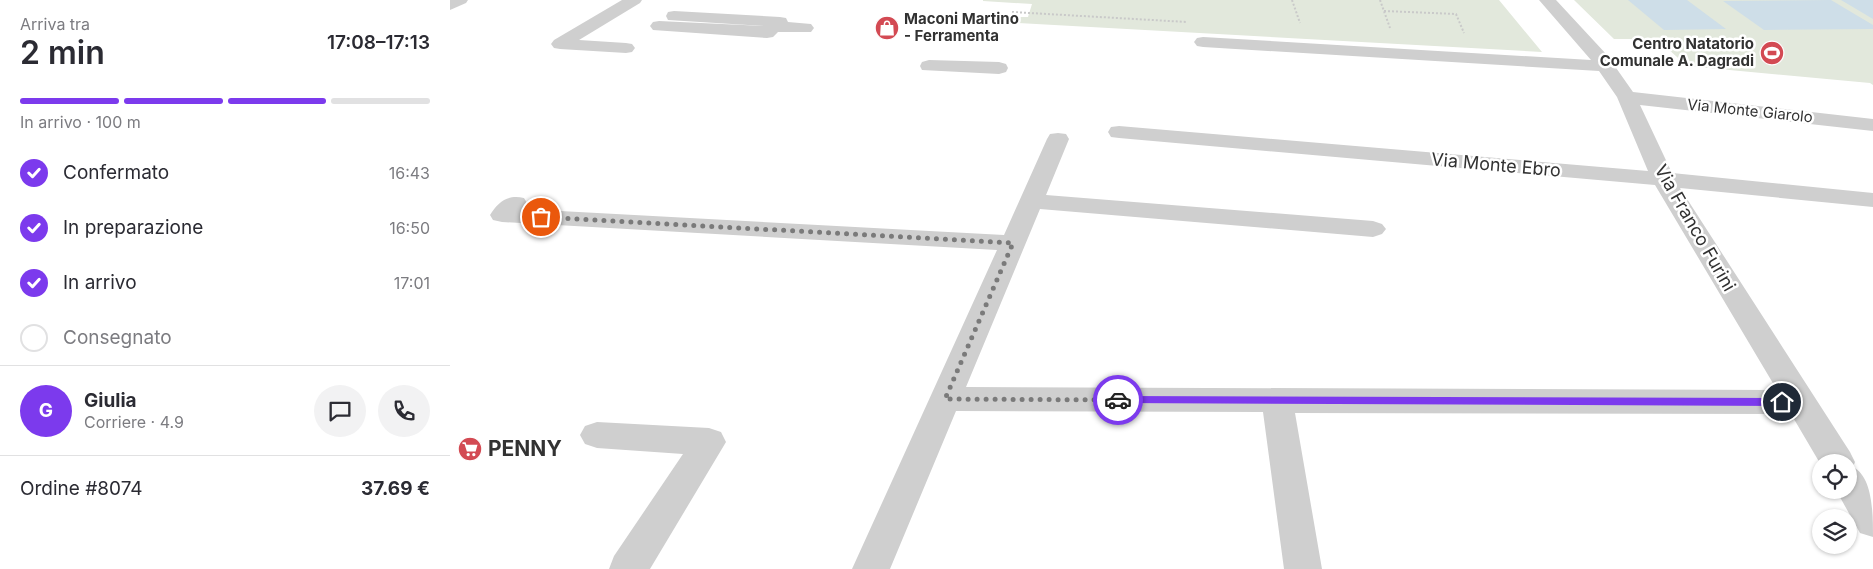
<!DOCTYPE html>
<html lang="it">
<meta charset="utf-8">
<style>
body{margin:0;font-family:Inter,sans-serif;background:#f2f2f3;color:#2b2b33;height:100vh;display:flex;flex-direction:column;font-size:19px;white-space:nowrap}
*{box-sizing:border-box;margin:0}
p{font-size:16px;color:#7c7c81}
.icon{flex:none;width:28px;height:28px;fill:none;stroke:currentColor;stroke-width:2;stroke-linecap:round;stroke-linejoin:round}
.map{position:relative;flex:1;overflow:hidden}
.side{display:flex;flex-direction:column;background:#fff;width:450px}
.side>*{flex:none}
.controls{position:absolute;left:1362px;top:454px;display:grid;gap:10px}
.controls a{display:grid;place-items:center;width:45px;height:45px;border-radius:50%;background:#fff;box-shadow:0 1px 4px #0004;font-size:25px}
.pin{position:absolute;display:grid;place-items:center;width:42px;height:42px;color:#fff;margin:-21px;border:2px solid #fff;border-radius:50%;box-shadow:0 1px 5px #0007}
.courier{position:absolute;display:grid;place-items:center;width:50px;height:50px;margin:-25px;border:4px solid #7c3aed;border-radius:50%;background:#fff;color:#222;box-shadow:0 1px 6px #0007}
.head em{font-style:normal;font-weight:600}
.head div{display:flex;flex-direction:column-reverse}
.head{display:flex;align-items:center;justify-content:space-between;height:85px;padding:0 20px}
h1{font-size:32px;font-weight:600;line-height:38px}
.bar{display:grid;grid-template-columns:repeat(4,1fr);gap:8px 5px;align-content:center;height:60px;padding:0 20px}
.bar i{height:6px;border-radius:4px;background:#e1e1e2}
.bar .selected{background:#7c3aed}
.bar p{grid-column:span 4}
.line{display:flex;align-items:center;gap:12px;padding:0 20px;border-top:1px solid #e1e1e2}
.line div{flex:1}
.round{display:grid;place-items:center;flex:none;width:52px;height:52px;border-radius:26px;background:#f2f2f3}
ol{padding:0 20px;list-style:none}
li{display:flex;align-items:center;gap:15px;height:55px}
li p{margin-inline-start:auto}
li .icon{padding:5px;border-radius:50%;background:#7c3aed;color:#fff;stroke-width:4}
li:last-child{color:#7c7c81}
li i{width:28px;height:28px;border:2px solid #e1e1e2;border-radius:50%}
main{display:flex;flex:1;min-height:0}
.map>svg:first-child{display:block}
.green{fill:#e2e8dc}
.water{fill:#cedee8}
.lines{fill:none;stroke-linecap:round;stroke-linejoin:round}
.path{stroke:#c9c9c9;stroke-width:2;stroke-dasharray:2 2;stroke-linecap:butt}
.minor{fill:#cfcfcf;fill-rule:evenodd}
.route{fill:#7c3aed}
.done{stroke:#7a7a7a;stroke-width:5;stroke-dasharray:0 9}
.labels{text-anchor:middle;stroke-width:5;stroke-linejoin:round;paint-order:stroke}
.far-poi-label{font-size:15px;font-weight:bold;fill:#323232;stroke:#fff;text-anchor:start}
.far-street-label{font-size:15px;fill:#323232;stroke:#fff}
.street-label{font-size:18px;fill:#323232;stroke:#fff}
.near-poi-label{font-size:21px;font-weight:bold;fill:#323232;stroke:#fff;text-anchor:start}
</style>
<main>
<section class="side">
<div class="head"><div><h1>2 min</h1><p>Arriva tra</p></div><em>17:08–17:13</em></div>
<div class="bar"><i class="selected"></i><i class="selected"></i><i class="selected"></i><i></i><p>In arrivo · 100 m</p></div>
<ol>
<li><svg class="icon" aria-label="check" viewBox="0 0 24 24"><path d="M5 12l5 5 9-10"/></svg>Confermato<p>16:43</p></li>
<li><svg class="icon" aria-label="check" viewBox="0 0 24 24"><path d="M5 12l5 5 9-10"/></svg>In preparazione<p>16:50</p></li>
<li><svg class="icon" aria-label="check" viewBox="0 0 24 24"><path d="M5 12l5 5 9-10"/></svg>In arrivo<p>17:01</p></li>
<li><i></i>Consegnato</li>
</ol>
<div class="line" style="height:90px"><b class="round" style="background:#7c3aed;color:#fff">G</b><div><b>Giulia</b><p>Corriere · 4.9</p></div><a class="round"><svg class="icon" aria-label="chat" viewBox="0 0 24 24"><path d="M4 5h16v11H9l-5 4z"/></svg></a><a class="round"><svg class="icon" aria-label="phone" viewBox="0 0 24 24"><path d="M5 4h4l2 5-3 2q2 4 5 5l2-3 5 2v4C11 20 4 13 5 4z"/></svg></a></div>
<div class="line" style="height:65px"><div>Ordine #8074</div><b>37.69 €</b></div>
</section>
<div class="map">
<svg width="1423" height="569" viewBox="0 0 1423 569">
<rect width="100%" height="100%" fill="#fff"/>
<g class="green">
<path d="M533 0H1049L1092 52 568 23 570 17H578L582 4 533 1Z"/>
<path d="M1124 0H1423V85L1420 83 1237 66 1207 39H1164Z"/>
</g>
<g class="water">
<path d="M1178 0H1237L1276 29 1214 30Z"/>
<path d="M1381 0 1423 25V29L1314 30 1273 1Z"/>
<path d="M1391 0H1423V19Z"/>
</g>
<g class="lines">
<g class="path">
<path d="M842 0 850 23"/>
<path d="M930 0 940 28"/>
<path d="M934 11 1006 14 1014 33"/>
<path d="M562 12 737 22"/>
</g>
<g class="minor">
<path d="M0 0H18L16 3 0 10Z"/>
<path d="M172 0H192L190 3 129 40 176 43 182 44 185 48 182 52 176 53 110 49 104 48 101 44 104 40Z"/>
<path d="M1089 0H1106L1157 55 1183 92 1423 119V131L1190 105 1222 173 1423 193V207L1230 188 1400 452 1405 462 1403 467C1423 477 1423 514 1423 537L1410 533 1386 490H1399V462H1371V465L1341 414 845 413 872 569H834L813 412 506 411 440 569H402L547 250 52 222 43 220 40 215C48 202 58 194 74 198L77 203 73 209 554 235 597 139 600 134 608 133 616 134 619 139 596 195 923 221 932 224 936 229 932 234 923 237 590 209 516 387 1327 390 1205 185 669 138 661 137 658 132 661 127 669 126 1198 171 1167 97 1149 71 753 47 747 46 744 42 747 38 753 37 1141 60Z"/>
<path d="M224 11 330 17 336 18 338 22 361 24 364 28 361 32H328L323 37 317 38 203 30 200 26 203 22 209 21 315 26 218 20 216 16 218 12Z"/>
<path d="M479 60 549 62 556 64 558 68 556 72 549 74 472 70 470 66 472 62Z"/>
<path d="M147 422 259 428 271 432 276 442 200 569H159L164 556 233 454 147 448 135 444 130 435 135 426Z"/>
</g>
</g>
<path class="route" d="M668 396 1332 398 1336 402 1332 406 668 403 663 400Z"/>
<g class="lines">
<path class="done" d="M91 217 563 243 495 399 668 400"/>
</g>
<defs>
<g id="shop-disc" transform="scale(1.25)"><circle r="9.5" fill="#d34a53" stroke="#fff"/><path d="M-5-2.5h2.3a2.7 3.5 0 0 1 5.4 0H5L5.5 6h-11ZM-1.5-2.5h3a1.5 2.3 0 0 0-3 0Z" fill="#fff"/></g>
<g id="stadium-disc" transform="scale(1.25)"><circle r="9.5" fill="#d34a53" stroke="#fff"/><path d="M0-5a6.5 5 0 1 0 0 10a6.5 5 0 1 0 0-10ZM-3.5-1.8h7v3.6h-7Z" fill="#fff"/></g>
<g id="supermarket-disc" transform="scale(1.25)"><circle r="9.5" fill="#d34a53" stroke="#fff"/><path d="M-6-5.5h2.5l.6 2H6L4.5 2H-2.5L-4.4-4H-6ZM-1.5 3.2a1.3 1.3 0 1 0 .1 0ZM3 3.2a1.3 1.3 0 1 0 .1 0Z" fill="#fff"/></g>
</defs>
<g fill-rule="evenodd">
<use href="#shop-disc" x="437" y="28"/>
<use href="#stadium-disc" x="1322" y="53"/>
<use href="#supermarket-disc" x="20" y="449"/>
</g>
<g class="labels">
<g class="far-poi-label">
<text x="454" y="24">Maconi Martino<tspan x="454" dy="17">- Ferramenta</tspan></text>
<text x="1304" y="49" text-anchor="end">Centro Natatorio<tspan x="1304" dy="17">Comunale A. Dagradi</tspan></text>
</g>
<g class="far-street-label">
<text transform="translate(1300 111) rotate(6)" y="5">Via Monte Giarolo</text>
</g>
<g class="street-label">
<text transform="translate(1046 165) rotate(5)" y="6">Via Monte Ebro</text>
<text transform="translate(1245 228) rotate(60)" y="6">Via Franco Furini</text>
</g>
<g class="near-poi-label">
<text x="38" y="456">PENNY</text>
</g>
</g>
</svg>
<div class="controls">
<a><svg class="icon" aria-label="locate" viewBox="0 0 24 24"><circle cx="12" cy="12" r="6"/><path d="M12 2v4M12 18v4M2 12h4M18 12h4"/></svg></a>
<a><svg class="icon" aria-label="layers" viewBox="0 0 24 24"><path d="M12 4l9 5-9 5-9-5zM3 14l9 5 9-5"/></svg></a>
</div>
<div class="pin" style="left:91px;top:217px;background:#ea580c"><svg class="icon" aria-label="bag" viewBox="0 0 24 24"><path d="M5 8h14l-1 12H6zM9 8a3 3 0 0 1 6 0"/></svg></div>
<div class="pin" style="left:1332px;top:402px;background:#1f2937"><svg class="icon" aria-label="home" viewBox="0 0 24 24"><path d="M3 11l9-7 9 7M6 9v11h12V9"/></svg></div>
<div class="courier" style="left:668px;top:400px"><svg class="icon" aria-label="car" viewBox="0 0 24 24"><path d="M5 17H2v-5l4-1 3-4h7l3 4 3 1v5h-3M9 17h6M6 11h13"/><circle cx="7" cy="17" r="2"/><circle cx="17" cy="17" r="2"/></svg></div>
</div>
</main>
